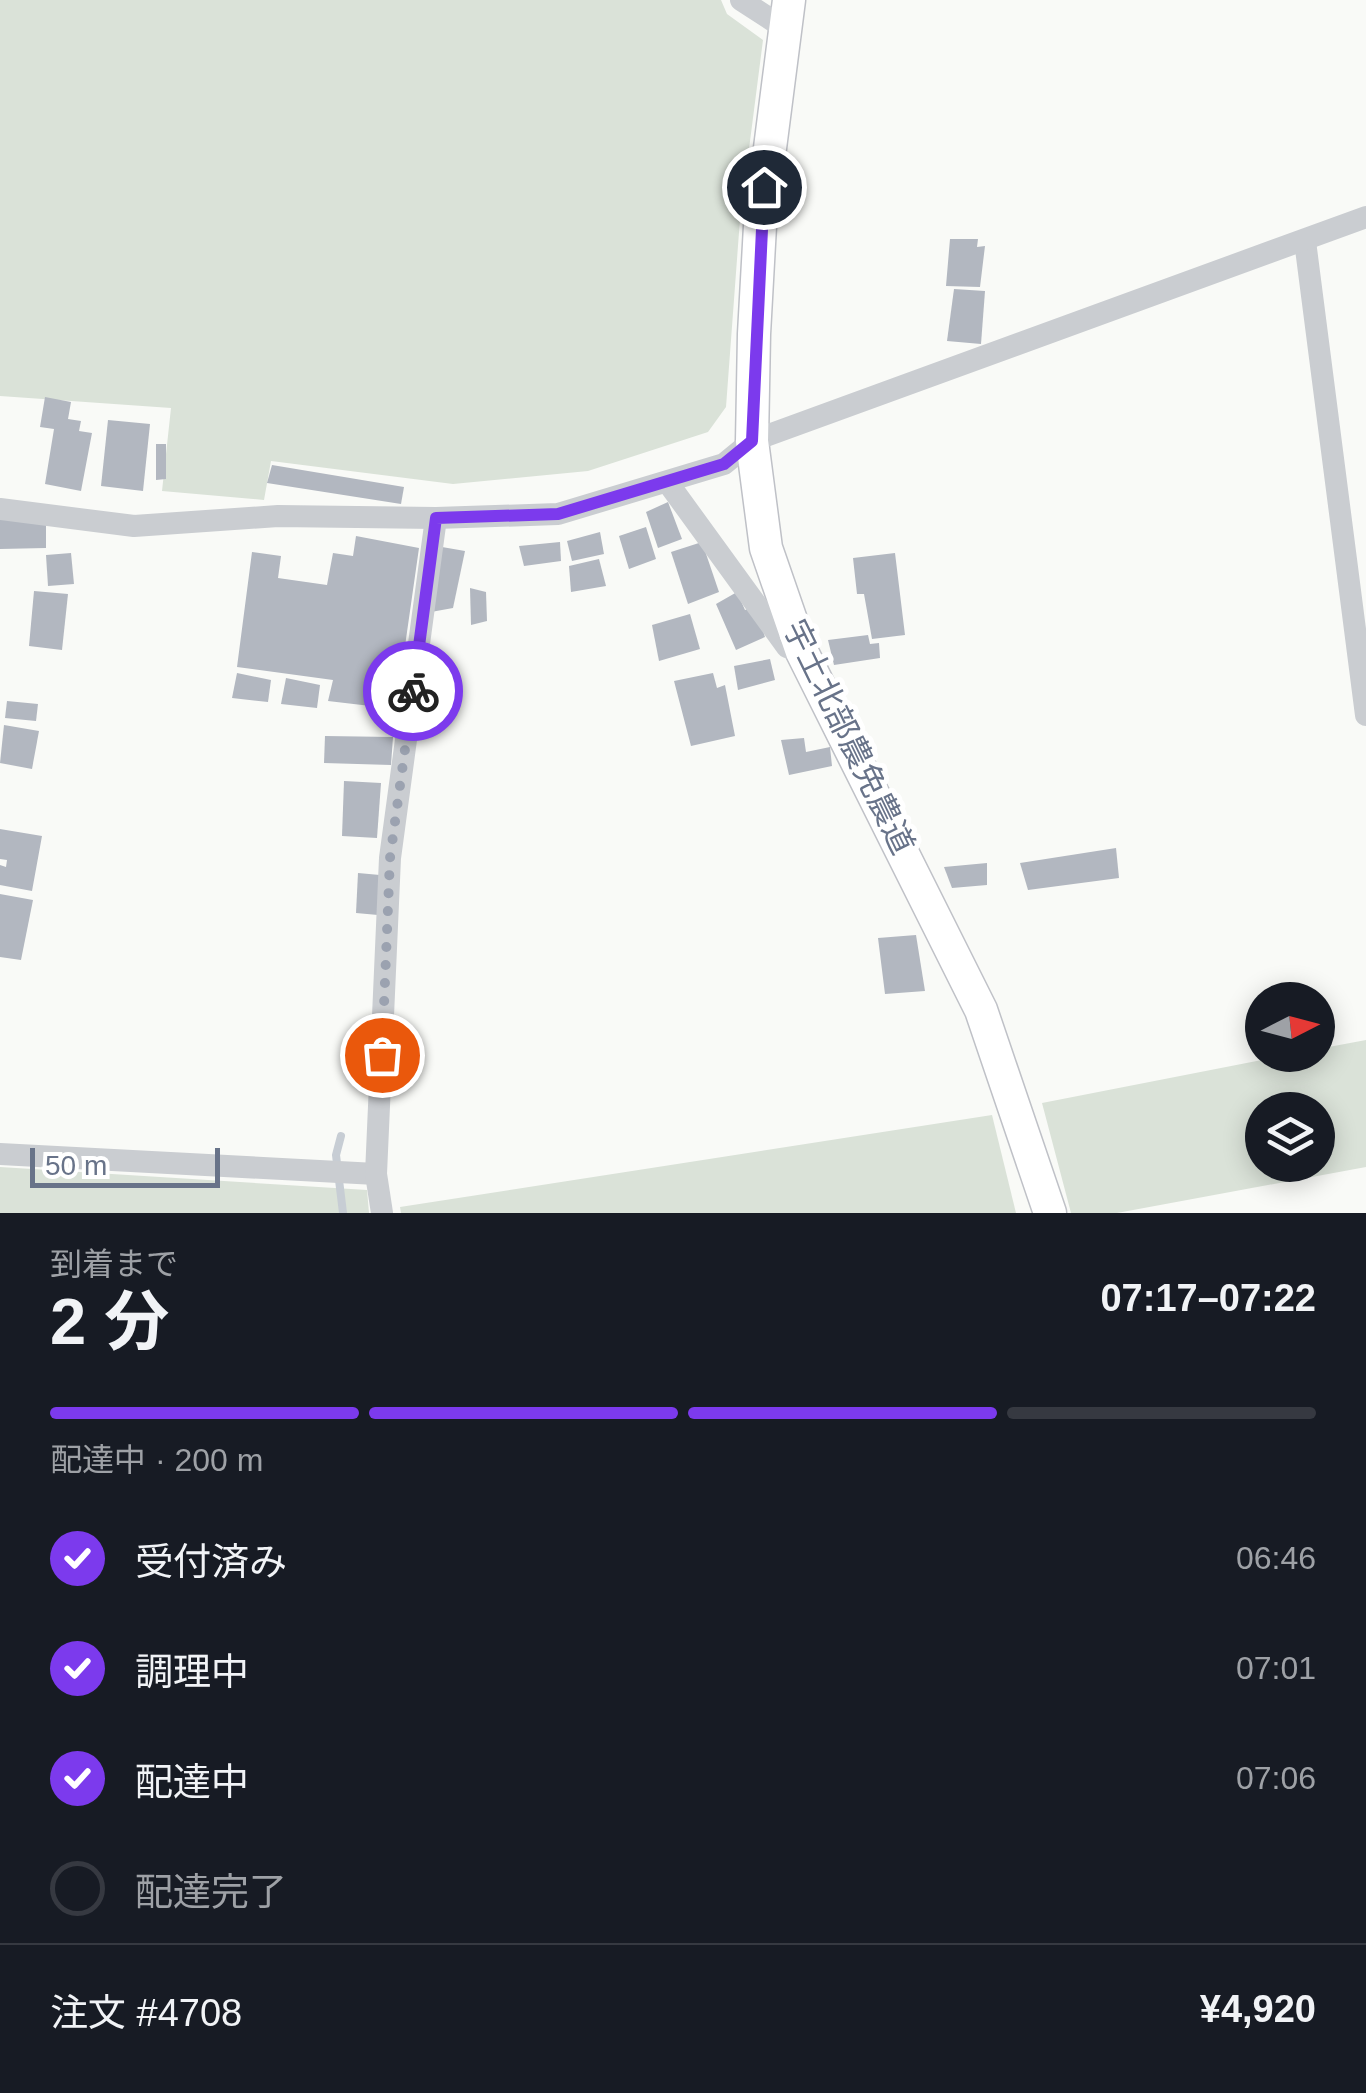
<!DOCTYPE html>
<html lang="ja">
<meta charset="utf-8">
<style>
body{margin:0;font-family:Arial,"Noto Sans JP",sans-serif;background:#242831;color:#f1f3f6;height:100vh;display:flex;flex-direction:column;font-size:38px;white-space:nowrap}
*{box-sizing:border-box;margin:0}
p{font-size:32px;color:#9ea1a6}
.icon{flex:none;width:55px;height:55px;fill:none;stroke:currentColor;stroke-width:2;stroke-linecap:round;stroke-linejoin:round}
.map{position:relative;height:1213px;overflow:hidden}
.details{display:flex;flex-direction:column;background:#171b24;flex:1}
.details>*{flex:none}
.needle{width:65px;rotate:84deg}
.fabs{position:absolute;left:1245px;top:982px;display:grid;gap:20px}
.fabs a{display:grid;place-items:center;width:90px;height:90px;border-radius:50%;background:#171b24;box-shadow:0 5px 25px #0003;font-size:50px}
.scale{position:absolute;left:30px;bottom:25px;width:190px;box-sizing:border-box;padding-left:10px;border:5px solid #687389;border-top:0;font-size:28px;line-height:35px;white-space:nowrap;color:#687389;-webkit-text-stroke:8px #fff;paint-order:stroke}
.pin{position:absolute;display:grid;place-items:center;width:85px;height:85px;color:#fff;margin:-42px;border:5px solid #fff;border-radius:50%;box-shadow:0 2px 10px #0007}
.courier{position:absolute;display:grid;place-items:center;width:100px;height:100px;margin:-50px;border:8px solid #7c3aed;border-radius:50%;background:#fff;color:#222;box-shadow:0 2px 12px #0007}
.summary em{font-style:normal;font-weight:700}
.summary div{display:flex;flex-direction:column-reverse}
.summary{display:flex;align-items:center;justify-content:space-between;height:170px;padding:0 50px}
h1{font-size:65px;font-weight:700;line-height:75px}
.bar{display:grid;grid-template-columns:repeat(4,1fr);gap:15px 10px;align-content:center;height:120px;padding:0 50px}
.bar i{height:12px;border-radius:8px;background:#363941}
.bar .selected{background:#7c3aed}
.bar p{grid-column:span 4}
.line{display:flex;align-items:center;gap:25px;padding:0 50px;border-top:2px solid #363941}
.line div{flex:1}
ol{padding:0 50px;list-style:none}
li{display:flex;align-items:center;gap:30px;height:110px}
li p{margin-inline-start:auto}
li .icon{padding:10px;border-radius:50%;background:#7c3aed;color:#fff;stroke-width:4}
li:last-child{color:#9ea1a6}
li i{width:55px;height:55px;border:5px solid #363941;border-radius:50%}
.map>svg:first-child{display:block}
.green{fill:#dae2d8;fill-rule:evenodd}
.lines{fill:none;stroke-linecap:round;stroke-linejoin:round}
.stream{stroke:#c7cdd4;stroke-width:8}
.building{fill:#b2b7c0}
.secondary-casing{stroke:#bfc1c7;stroke-width:35}
.street{stroke:#cacdd1;stroke-width:22}
.secondary{stroke:#fff;stroke-width:32}
.done{stroke:#9ba2b0;stroke-width:10;stroke-dasharray:0 18}
.route{stroke:#7c3aed;stroke-width:12}
.labels{text-anchor:middle;stroke-width:10;stroke-linejoin:round;paint-order:stroke}
.street-label{font-size:32px;fill:#687389;stroke:#fff}
</style>
<div class="map">
<svg width="1366" height="1213" viewBox="0 0 1366 1213">
<rect width="100%" height="100%" fill="#f9faf7"/>
<g class="green">
<path d="M0 0H721L727 14 763 40 740 219 726 407 708 432 588 471 453 484 271 461 264 500 162 491 171 408 0 396Z"/>
<path d="M1366 1040V1167L1117 1213H1071L1042 1103 1288 1055H1318V1049ZM1318 1110V1165H1262V1110Z"/>
<path d="M992 1115 1016 1213H401L400 1207Z"/>
<path d="M0 1167 367 1190 369 1213H0Z"/>
</g>
<g class="lines">
<path class="stream" d="M341 1136 336 1155 343 1213"/>
</g>
<g class="building">
<path d="M950 239H978L977 247 985 246 980 287 946 286Z"/>
<path d="M954 289 985 291 981 344 947 341Z"/>
<path d="M45 397 71 402 68 419 81 421 79 431 92 433 81 491 45 484 54 429 40 427Z"/>
<path d="M108 420 150 424 143 491 101 486Z"/>
<path d="M156 444H166V479L156 480Z"/>
<path d="M272 465 404 487 401 504 267 483Z"/>
<path d="M668 502 682 539 658 548 646 512Z"/>
<path d="M46 518V548L0 549V519Z"/>
<path d="M646 527 656 559 629 569 619 536Z"/>
<path d="M600 532 604 554 572 561 567 541Z"/>
<path d="M356 536 419 548 396 709 328 701 333 680 237 667 252 552 281 556 278 578 327 585 333 553 353 556Z"/>
<path d="M560 542 561 561 524 566 519 546Z"/>
<path d="M702 542 719 592 688 604 671 552Z"/>
<path d="M442 547 465 551 453 608 431 612Z"/>
<path d="M71 553 74 584 48 586 46 555Z"/>
<path d="M895 553 905 635 872 639 864 594H857L853 558Z"/>
<path d="M599 559 606 586 571 592 569 566Z"/>
<path d="M470 588 486 592 487 621 471 625Z"/>
<path d="M34 591 68 594 62 650 29 646Z"/>
<path d="M737 592 745 610 755 606 765 637 736 650 716 604Z"/>
<path d="M690 614 700 649 659 661 652 625Z"/>
<path d="M868 635 870 644 879 643 880 658 834 665 828 640Z"/>
<path d="M770 659 775 680 738 690 734 666Z"/>
<path d="M237 673 271 680 268 702 232 698Z"/>
<path d="M713 673 717 688 725 685 735 736 691 746 674 681Z"/>
<path d="M286 678 320 685 317 708 281 704Z"/>
<path d="M7 701 38 704 36 721 5 718Z"/>
<path d="M4 725 39 731 32 769 0 763Z"/>
<path d="M325 736 393 737 391 765 324 763Z"/>
<path d="M804 738 806 752 830 747 832 766 789 775 781 740Z"/>
<path d="M344 781 381 783 377 838 342 836Z"/>
<path d="M0 829 42 836 32 891 0 885V865L6 867 7 860 0 859Z"/>
<path d="M1116 848 1119 878 1028 890 1020 863Z"/>
<path d="M987 863V885L952 888 944 867Z"/>
<path d="M358 873 380 875 378 915 356 913Z"/>
<path d="M0 894 33 900 21 960 0 957Z"/>
<path d="M916 935 925 991 885 994 878 938Z"/>
</g>
<g class="lines">
<g class="secondary-casing">
<path id="secondary" d="M789 0 760 226 754 334 752 441 766 548 802 652 981 1010 1050 1213"/>
</g>
<g class="street">
<path d="M741 0 784 28"/>
<path d="M1305 241 1366 715"/>
<path d="M668 483 787 647 802 652"/>
<path d="M0 509 134 526 278 516 436 518 558 514 724 464 752 441 1366 217"/>
<path d="M0 1154 376 1174"/>
<path d="M382 1213 376 1174 390 858 436 518"/>
</g>
<use href="#secondary" class="secondary"/>
</g>
<g class="lines">
<path class="done" d="M382 1055 390 858 413 691"/>
<path class="route" d="M413 691 436 518 558 514 724 464 752 441 764 187"/>
</g>
<g class="labels">
<g class="street-label">
<text transform="translate(849 737) rotate(64)" y="11">宇土北部農免農道</text>
</g>
</g>
</svg>
<div class="fabs">
<a><svg class="needle" viewBox="-14 -14 28 28"><path d="M0-13l5 13h-10z" fill="#e53935"/><path d="M0 13l5-13h-10z" fill="#9ea1a6"/></svg></a>
<a><svg class="icon" aria-label="layers" viewBox="0 0 24 24"><path d="M12 4l9 5-9 5-9-5zM3 14l9 5 9-5"/></svg></a>
</div>
<div class="scale">50 m</div>
<div class="pin" style="left:382px;top:1055px;background:#ea580c"><svg class="icon" aria-label="bag" viewBox="0 0 24 24"><path d="M5 8h14l-1 12H6zM9 8a3 3 0 0 1 6 0"/></svg></div>
<div class="pin" style="left:764px;top:187px;background:#1f2937"><svg class="icon" aria-label="home" viewBox="0 0 24 24"><path d="M3 11l9-7 9 7M6 9v11h12V9"/></svg></div>
<div class="courier" style="left:413px;top:691px"><svg class="icon" aria-label="bike" viewBox="0 0 24 24"><circle cx="6" cy="16" r="4"/><circle cx="18" cy="16" r="4"/><path d="M6 16l4-8h5l3 8M10 8l3 8H6M13 5h3"/></svg></div>
</div>
<section class="details">
<div class="summary"><div><h1>2 分</h1><p>到着まで</p></div><em>07:17–07:22</em></div>
<div class="bar"><i class="selected"></i><i class="selected"></i><i class="selected"></i><i></i><p>配達中 · 200 m</p></div>
<ol>
<li><svg class="icon" aria-label="check" viewBox="0 0 24 24"><path d="M5 12l5 5 9-10"/></svg>受付済み<p>06:46</p></li>
<li><svg class="icon" aria-label="check" viewBox="0 0 24 24"><path d="M5 12l5 5 9-10"/></svg>調理中<p>07:01</p></li>
<li><svg class="icon" aria-label="check" viewBox="0 0 24 24"><path d="M5 12l5 5 9-10"/></svg>配達中<p>07:06</p></li>
<li><i></i>配達完了</li>
</ol>
<div class="line" style="height:130px"><div>注文 #4708</div><b>¥4,920</b></div>
</section>
